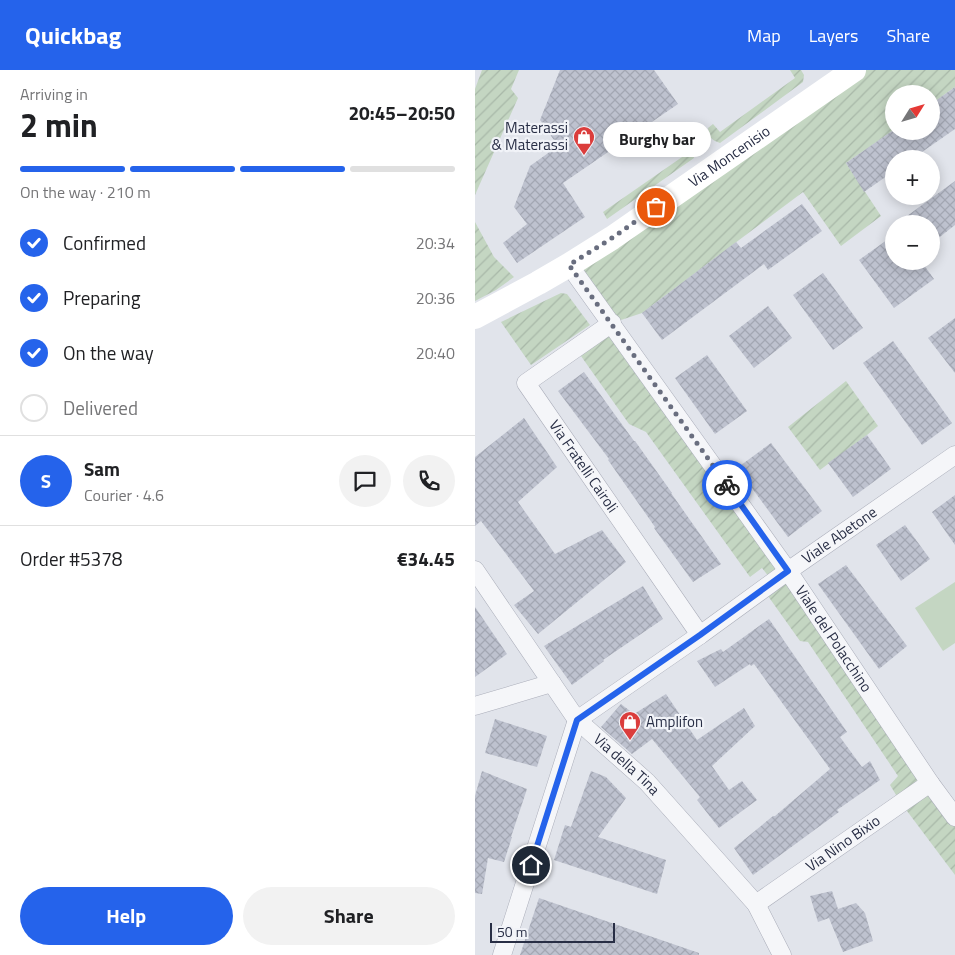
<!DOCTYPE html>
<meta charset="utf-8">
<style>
body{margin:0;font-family:"Titillium Web",sans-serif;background:#f2f2f2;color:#202124;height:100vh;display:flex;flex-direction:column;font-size:19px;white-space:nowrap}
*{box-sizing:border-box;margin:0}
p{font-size:16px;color:#757577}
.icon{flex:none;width:28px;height:28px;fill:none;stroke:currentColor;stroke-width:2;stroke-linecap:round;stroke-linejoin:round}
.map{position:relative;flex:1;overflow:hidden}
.panel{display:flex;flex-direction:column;background:#fff;width:475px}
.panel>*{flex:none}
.needle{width:32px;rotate:53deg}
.controls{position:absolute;left:410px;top:15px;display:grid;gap:10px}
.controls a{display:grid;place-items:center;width:55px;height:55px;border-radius:50%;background:#fff;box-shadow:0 2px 12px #0003;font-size:25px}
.scale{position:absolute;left:15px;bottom:12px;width:125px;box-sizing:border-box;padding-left:5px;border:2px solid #282e45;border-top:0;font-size:14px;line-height:18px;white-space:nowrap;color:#282e45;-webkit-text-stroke:4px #f1f3f8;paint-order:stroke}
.pin{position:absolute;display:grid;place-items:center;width:42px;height:42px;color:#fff;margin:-21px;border:2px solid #fff;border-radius:50%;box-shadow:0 1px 5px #0007}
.courier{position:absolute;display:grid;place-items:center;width:50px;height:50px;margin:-25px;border:4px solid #2563eb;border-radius:50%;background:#fff;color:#222;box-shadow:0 1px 6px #0007}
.bubble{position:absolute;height:35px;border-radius:18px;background:#fff;box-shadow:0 2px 12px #0003;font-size:16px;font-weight:700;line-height:35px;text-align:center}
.headline em{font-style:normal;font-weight:700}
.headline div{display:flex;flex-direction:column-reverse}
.headline{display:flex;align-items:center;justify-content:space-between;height:85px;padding:0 20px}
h1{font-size:32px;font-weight:700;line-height:38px}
.bar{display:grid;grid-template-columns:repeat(4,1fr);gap:8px 5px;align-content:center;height:60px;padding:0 20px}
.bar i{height:6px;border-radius:4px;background:#e0e0e0}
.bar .on{background:#2563eb}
.bar p{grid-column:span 4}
.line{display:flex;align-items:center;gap:12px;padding:0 20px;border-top:1px solid #e0e0e0}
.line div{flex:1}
.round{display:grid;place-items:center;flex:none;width:52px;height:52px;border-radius:26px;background:#f2f2f2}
ol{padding:0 20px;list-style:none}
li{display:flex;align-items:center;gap:15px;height:55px}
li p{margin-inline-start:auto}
li .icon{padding:5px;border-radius:50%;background:#2563eb;color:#fff;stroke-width:4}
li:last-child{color:#757577}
li i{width:28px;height:28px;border:2px solid #e0e0e0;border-radius:50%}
.button{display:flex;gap:10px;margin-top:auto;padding:10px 20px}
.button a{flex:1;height:58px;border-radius:30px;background:#2563eb;color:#fff;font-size:20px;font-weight:700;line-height:58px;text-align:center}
.button a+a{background:#f2f2f2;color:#202124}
header{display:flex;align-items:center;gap:30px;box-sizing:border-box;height:70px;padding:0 25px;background:#2563eb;color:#fff}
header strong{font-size:24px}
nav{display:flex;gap:28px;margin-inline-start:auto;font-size:18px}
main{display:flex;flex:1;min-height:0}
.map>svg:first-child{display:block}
.green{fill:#c4d6c2}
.garden{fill:url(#garden-furrows)}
.building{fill:url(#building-cross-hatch)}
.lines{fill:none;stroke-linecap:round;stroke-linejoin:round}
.street-casing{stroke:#aaadb9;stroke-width:19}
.street{stroke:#f5f6f9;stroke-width:18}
.secondary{stroke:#fff;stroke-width:24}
.done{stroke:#696e7f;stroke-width:5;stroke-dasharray:0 9}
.route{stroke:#2563eb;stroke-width:6}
.labels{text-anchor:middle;stroke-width:4.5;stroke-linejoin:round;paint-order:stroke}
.poi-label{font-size:15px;fill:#282e45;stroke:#f1f3f8;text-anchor:end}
.street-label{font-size:15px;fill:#282e45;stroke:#f1f3f8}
</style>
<header>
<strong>Quickbag</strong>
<nav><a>Map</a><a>Layers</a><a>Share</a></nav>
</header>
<main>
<section class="panel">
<div class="headline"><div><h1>2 min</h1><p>Arriving in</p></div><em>20:45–20:50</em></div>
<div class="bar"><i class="on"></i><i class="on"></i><i class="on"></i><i></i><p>On the way · 210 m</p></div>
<ol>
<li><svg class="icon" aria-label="check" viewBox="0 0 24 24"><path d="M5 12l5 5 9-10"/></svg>Confirmed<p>20:34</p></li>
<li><svg class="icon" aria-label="check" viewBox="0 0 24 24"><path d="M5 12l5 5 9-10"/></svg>Preparing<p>20:36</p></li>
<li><svg class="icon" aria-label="check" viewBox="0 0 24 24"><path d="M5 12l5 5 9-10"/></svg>On the way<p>20:40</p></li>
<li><i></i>Delivered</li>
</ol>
<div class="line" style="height:90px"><b class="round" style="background:#2563eb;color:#fff">S</b><div><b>Sam</b><p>Courier · 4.6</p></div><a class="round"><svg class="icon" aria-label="chat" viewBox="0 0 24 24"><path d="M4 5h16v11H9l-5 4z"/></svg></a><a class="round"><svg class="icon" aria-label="phone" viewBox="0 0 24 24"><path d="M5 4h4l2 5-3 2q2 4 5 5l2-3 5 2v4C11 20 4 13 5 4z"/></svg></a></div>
<div class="line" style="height:65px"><div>Order #5378</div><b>€34.45</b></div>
<div class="button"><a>Help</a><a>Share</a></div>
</section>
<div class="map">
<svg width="480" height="885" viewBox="0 0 480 885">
<defs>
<pattern id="garden-furrows" width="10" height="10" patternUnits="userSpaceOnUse" patternTransform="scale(1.25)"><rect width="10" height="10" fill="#c4d6c2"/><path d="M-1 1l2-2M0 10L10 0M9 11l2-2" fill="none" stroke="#a8b8a8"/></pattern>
<pattern id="building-cross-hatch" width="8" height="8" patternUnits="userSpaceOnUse" patternTransform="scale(1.25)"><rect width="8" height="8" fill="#bec2cf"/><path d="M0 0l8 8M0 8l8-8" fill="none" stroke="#a3a7b3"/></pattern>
</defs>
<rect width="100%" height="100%" fill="#e1e4eb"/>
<path class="green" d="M480 512V573L468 581 440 538Z"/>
<g class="garden">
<path d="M7 0H44L36 19 43 28 0 125V19Z"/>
<path d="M315 0H326L329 5 328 12 245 73C236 70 234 67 233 58L238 54 245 62 320 8Z"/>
<path d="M379 0H480V17L456 34V24H419V60L371 93 406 146 366 176 328 122 167 243 137 253 480 747V805L426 733 415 715 423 706 333 572 325 571 288 519 298 512 287 498 275 507 171 362 154 354 101 279 137 253 94 195Z"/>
<path d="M209 75C216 77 218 81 219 88L132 149 128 142 210 85 205 77Z"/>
<path d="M0 152 19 187 39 207 21 220 0 231Z"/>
<path d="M86 223 92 224 115 255 56 295 26 252Z"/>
<path d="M371 311 403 356 392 365 345 400 313 357Z"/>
</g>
<g class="building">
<path d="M85 0H179L203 34 88 113 110 147 42 193 28 173 52 154 39 137 55 96 83 76 65 50Z"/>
<path d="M480 17V59L437 89H419V101L389 122 371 93 417 61H456V34Z"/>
<path d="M480 111V155L456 174V154H421Z"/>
<path d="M327 134 347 161 293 200 289 194 187 270 167 243 261 172 266 178Z"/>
<path d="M419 165V191H446L459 209 419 238 384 190Z"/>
<path d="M348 203 388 258 358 280 318 225Z"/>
<path d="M293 236 317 268 279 298 254 266Z"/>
<path d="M480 248V303L453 268Z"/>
<path d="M418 271 477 353 447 375 388 293Z"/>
<path d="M232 285 272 341 240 364 200 308Z"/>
<path d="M109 302 159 371H160L197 423H196L246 494 218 512 179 458 180 457 133 390 134 389 83 321Z"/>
<path d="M49 348 82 397 43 432 80 484 127 460 151 492 63 564 39 535 59 521 6 451 0 456V387Z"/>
<path d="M392 365 416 399 378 427 353 393Z"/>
<path d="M296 373 347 441 313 467 262 398Z"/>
<path d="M480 425V475L457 442Z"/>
<path d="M430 455 455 489 426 511 401 475Z"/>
<path d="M371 495 432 576 404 599 343 514Z"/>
<path d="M168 516 188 549 128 590 129 591 97 615 69 576Z"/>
<path d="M0 537 32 584 0 607Z"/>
<path d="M294 549 372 662 365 667 387 697 395 691 405 710 362 740 364 742 278 805 259 778 298 746H300L355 699 279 594 276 596 275 594 240 617 222 591 246 579 248 582Z"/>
<path d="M191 624 222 670 269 638 280 656 237 696 254 720 267 711 282 730 244 758 222 730 225 727 177 669 157 684 126 657 146 634 159 644Z"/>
<path d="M20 649 72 666 62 697 10 683Z"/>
<path d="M7 701 52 719 36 767H37L29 792 13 788 7 824 0 823V726Z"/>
<path d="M116 701 131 707 151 728 123 767 191 790 182 824 79 790 90 755 96 757Z"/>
<path d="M357 821 363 839 381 833 390 843 398 871 368 882 354 848 343 852 335 826Z"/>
<path d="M64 828 224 883V885H45Z"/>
</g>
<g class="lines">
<g class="street-casing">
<g id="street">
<path id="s1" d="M94 195 313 501 455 713 480 747"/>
<path id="s2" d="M137 253 51 313 225 565"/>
<path id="s3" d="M0 500 102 650 172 712 281 834 307 885"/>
<path d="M0 636 77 613"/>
<path id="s4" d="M102 650 225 565 313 501 480 385"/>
<path id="s5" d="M281 834 455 713"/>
<path d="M27 885 102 650"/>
</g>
</g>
<use href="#street" class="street"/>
<path class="secondary" id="s6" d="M0 247 63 213 94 195 137 168 379 0"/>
</g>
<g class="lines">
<path class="done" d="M181 137 137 168 94 195 252 415"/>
<path class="route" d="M56 795 102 650 225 565 313 501 252 415"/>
</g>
<defs>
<g id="shop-pin" transform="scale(1.125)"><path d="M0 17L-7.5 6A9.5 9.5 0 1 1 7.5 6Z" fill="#db3d3c" stroke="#f1f3f8"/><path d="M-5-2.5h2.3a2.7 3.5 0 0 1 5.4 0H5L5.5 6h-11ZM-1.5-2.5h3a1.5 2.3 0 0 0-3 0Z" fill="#fff"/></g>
</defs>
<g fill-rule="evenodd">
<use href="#shop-pin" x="109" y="67"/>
<use href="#shop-pin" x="155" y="652"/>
</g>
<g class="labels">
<g class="poi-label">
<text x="93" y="63">Materassi<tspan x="93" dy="17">&amp; Materassi</tspan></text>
<text x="171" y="657" text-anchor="start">Amplifon</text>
</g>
<g class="street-label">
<text dy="5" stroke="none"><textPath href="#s6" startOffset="301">Via Moncenisio</textPath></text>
<text dy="5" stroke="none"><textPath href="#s2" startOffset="206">Via Fratelli Cairoli</textPath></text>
<text dy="5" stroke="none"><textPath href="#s4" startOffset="321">Viale Abetone</textPath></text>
<text dy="5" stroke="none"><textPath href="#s1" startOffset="458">Viale del Polacchino</textPath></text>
<text dy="5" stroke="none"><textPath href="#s3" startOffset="248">Via della Tina</textPath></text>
<text dy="5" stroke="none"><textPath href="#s5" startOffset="106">Via Nino Bixio</textPath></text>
</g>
</g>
</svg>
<div class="controls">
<a><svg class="needle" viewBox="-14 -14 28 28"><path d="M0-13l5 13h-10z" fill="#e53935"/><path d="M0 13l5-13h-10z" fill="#757577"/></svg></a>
<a>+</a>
<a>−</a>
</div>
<div class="scale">50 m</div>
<div class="pin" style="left:181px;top:137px;background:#ea580c"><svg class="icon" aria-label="bag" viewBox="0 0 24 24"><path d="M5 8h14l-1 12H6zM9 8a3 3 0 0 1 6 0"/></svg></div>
<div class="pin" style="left:56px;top:795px;background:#1f2937"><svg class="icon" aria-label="home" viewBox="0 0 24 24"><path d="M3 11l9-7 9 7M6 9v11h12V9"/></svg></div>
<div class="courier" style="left:252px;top:415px"><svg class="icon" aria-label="bike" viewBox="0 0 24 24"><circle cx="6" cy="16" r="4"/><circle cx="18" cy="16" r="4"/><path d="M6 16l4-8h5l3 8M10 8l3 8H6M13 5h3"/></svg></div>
<div class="bubble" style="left:128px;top:52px;width:108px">Burghy bar</div>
</div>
</main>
